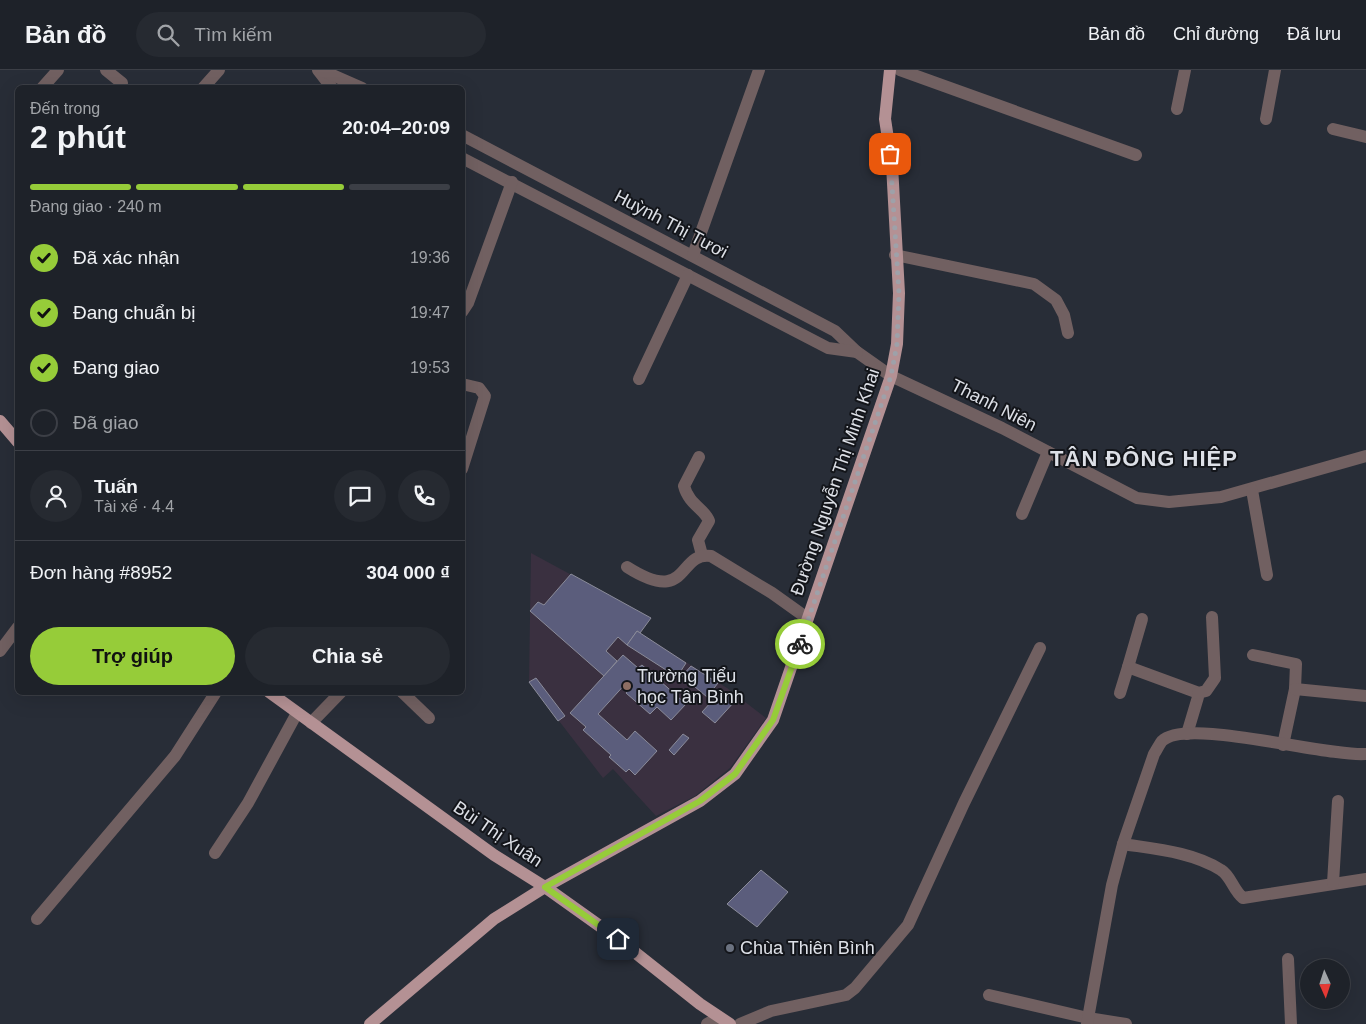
<!DOCTYPE html>
<html lang="vi">
<meta charset="utf-8">
<style>
body{margin:0;font-family:Helvetica,sans-serif;background:#262a31;color:#f1f3f6;height:100vh;display:flex;flex-direction:column;font-size:19px;white-space:nowrap}
*{box-sizing:border-box;margin:0}
p{font-size:16px;color:#a1a4a8}
.icon{flex:none;width:28px;height:28px;fill:none;stroke:currentColor;stroke-width:2;stroke-linecap:round;stroke-linejoin:round}
.map{position:relative;flex:1;overflow:hidden}
.sheet{position:absolute;left:15px;top:15px;width:450px;height:610px;display:flex;flex-direction:column;background:#1e2229;border-radius:8px;box-shadow:0 5px 20px #0002,0 0 0 1px #3c3f46}
.sheet>*{flex:none}
.needle{width:32px;rotate:177deg}
.tools{position:absolute;left:1300px;top:889px;display:grid;gap:10px}
.tools a{display:grid;place-items:center;width:50px;height:50px;border-radius:50%;background:#1e2229;box-shadow:0 5px 20px #0002,0 0 0 1px #3c3f46;font-size:25px}
.pin{position:absolute;display:grid;place-items:center;width:42px;height:42px;color:#fff;margin:-21px;border-radius:10px;box-shadow:0 2px 8px #0006}
.courier{position:absolute;display:grid;place-items:center;width:50px;height:50px;margin:-25px;border:4px solid #96cc39;border-radius:50%;background:#fff;color:#222;box-shadow:0 1px 6px #0007}
.head em{font-style:normal;font-weight:600}
.head div{display:flex;flex-direction:column-reverse}
.head{display:flex;align-items:center;justify-content:space-between;height:85px;padding:0 15px}
h1{font-size:32px;font-weight:600;line-height:38px}
.bar{display:grid;grid-template-columns:repeat(4,1fr);gap:8px 5px;align-content:center;height:60px;padding:0 15px}
.bar i{height:6px;border-radius:4px;background:#3c3f46}
.bar .active{background:#96cc39}
.bar p{grid-column:span 4}
.line{display:flex;align-items:center;gap:12px;padding:0 15px;border-top:1px solid #3c3f46}
.line div{flex:1}
.round{display:grid;place-items:center;flex:none;width:52px;height:52px;border-radius:26px;background:#262a31}
ol{padding:0 15px;list-style:none}
li{display:flex;align-items:center;gap:15px;height:55px}
li p{margin-inline-start:auto}
li .icon{padding:5px;border-radius:50%;background:#96cc39;color:#111;stroke-width:4}
li:last-child{color:#a1a4a8}
li i{width:28px;height:28px;border:2px solid #3c3f46;border-radius:50%}
.action{display:flex;gap:10px;margin-top:auto;padding:10px 15px}
.action a{flex:1;height:58px;border-radius:30px;background:#96cc39;color:#111;font-size:20px;font-weight:600;line-height:58px;text-align:center}
.action a+a{background:#262a31;color:#f1f3f6}
header{display:flex;align-items:center;gap:30px;box-sizing:border-box;height:70px;padding:0 25px;background:#1e2229;border-bottom:1px solid #3c3f46}
header strong{font-size:24px}
nav{display:flex;gap:28px;margin-inline-start:auto;font-size:18px}
.search{width:350px;height:45px;background:#262a31;display:flex;align-items:center;gap:12px;box-sizing:border-box;padding:0 18px;border-radius:28px;color:#a1a4a8;font-size:19px}
.map>svg:first-child{display:block}
.education{fill:#3a3040}
.building{fill:#5b5d7c;stroke:#8a8b99}
.lines{fill:none;stroke-linecap:round;stroke-linejoin:round}
.minor{stroke:#716061;stroke-width:12}
.major{stroke:#b49194;stroke-width:12}
.done{stroke:#9ea1a9;stroke-width:5;stroke-dasharray:0 9}
.route{stroke:#96cc39;stroke-width:6}
.education-dot{fill:#8d6e63;stroke:#13151a;stroke-width:2}
.worship-dot{fill:#6b7280;stroke:#13151a;stroke-width:2}
.labels{text-anchor:middle;stroke-width:4;stroke-linejoin:round;paint-order:stroke}
.street-label{font-size:18px;fill:#dde0e7;stroke:#13151a}
.poi-label{font-size:18px;fill:#dde0e7;stroke:#13151a;text-anchor:start}
.district-label{font-size:22px;font-weight:bold;letter-spacing:1px;fill:#dde0e7;stroke:#13151a}
</style>
<header>
<strong>Bản đồ</strong>
<div class="search"><svg class="icon" aria-label="search" viewBox="0 0 24 24"><circle cx="10" cy="10" r="6"/><path d="M15 15l6 6"/></svg>Tìm kiếm</div>
<nav><a>Bản đồ</a><a>Chỉ đường</a><a>Đã lưu</a></nav>
</header>
<div class="map">
<svg width="1366" height="954" viewBox="0 0 1366 954">
<rect width="100%" height="100%" fill="#282d37"/>
<path class="education" d="M531 483 651 548 640 563 727 618 766 648 730 698 695 726 656 746 613 699 603 708 529 612Z"/>
<g class="building">
<path d="M571 504 651 548 640 563 637 561 627 575 618 567 606 581 617 591 604 606 530 541 538 532 544 535Z"/>
<path d="M637 561 686 593 677 607 627 575Z"/>
<path d="M623 585 638 598 642 595 686 634 671 650 657 637 650 644 626 623 632 616 628 611 598 644 627 670 635 661 657 681 635 705 629 699 626 702 609 687 611 685 583 660 586 657 570 643Z"/>
<path d="M691 596 718 613 707 627 682 606Z"/>
<path d="M536 608 565 646 558 651 529 612Z"/>
<path d="M722 620 735 631 715 653 702 642Z"/>
<path d="M683 664 689 668 674 685 669 680Z"/>
<path d="M761 800 788 822 757 857 727 834Z"/>
</g>
<g class="lines">
<g class="minor">
<path d="M106 0 122 13"/>
<path d="M318 0 332 18"/>
<path d="M321 0 362 18"/>
<path d="M900 0 1136 85"/>
<path d="M42 18 58 0"/>
<path d="M203 18 219 0"/>
<path d="M1177 39 1185 0"/>
<path d="M1266 49 1275 0"/>
<path d="M1333 59 1366 67"/>
<path d="M462 65 835 261 857 282 891 306 1002 358 1137 428 1169 432 1221 427 1366 386"/>
<path d="M462 88 828 278 857 282"/>
<path d="M693 185 759 0"/>
<path d="M895 185 1034 214 1056 230 1064 245 1068 263"/>
<path d="M462 242 468 233 512 112"/>
<path d="M639 309 688 205"/>
<path d="M462 314 479 318 485 326 462 399"/>
<path d="M699 387 684 416C689 435 705 439 709 451L698 470 702 485"/>
<path d="M1252 420 1267 505"/>
<path d="M1022 444 1048 382"/>
<path d="M627 497C690 537 677 481 711 486L772 523 807 548"/>
<path d="M0 581 18 557"/>
<path d="M1253 585 1296 594 1295 619 1283 675"/>
<path d="M1128 597 1142 549"/>
<path d="M1295 619 1366 626"/>
<path d="M402 622 429 648"/>
<path d="M1120 623 1128 597 1196 622 1198 627 1187 664"/>
<path d="M1198 623 1206 621 1215 608 1212 547"/>
<path d="M311 653 341 622"/>
<path d="M1123 774C1155 779 1193 782 1221 800 1231 806 1233 820 1243 828L1366 809"/>
<path d="M215 783 248 733 297 643"/>
<path d="M1333 813 1338 731"/>
<path d="M37 849 175 686 216 622"/>
<path d="M1288 889 1291 954"/>
<path d="M989 925 1088 948 1126 954"/>
<path d="M707 954 719 947"/>
<path d="M740 954 771 941 846 925 855 918 908 855 964 733 1040 578"/>
<path d="M1087 954 1112 815 1123 774 1154 684C1156 681 1159 675 1162 671 1187 647 1325 687 1366 684"/>
</g>
<g class="major">
<path d="M0 351 18 372"/>
<path d="M269 622 494 785 545 817 618 869 700 934 730 954"/>
<path d="M370 954 494 849 545 817 700 731 735 704 773 650 891 306 897 274 899 223 892 95 885 49 890 0"/>
</g>
</g>
<g class="lines">
<path class="done" d="M800 574 891 306 897 274 899 223 890 84"/>
<path class="route" d="M618 869 545 817 700 731 735 704 773 650 800 574"/>
</g>
<circle class="education-dot" cx="627" cy="616" r="5"/>
<circle class="worship-dot" cx="730" cy="878" r="5"/>
<g class="labels">
<g class="street-label">
<text transform="translate(671 154) rotate(28)" y="6">Huỳnh Thị Tươi</text>
<text transform="translate(994 335) rotate(27)" y="6">Thanh Niên</text>
<text transform="translate(835 412) rotate(-71)" y="6">Đường Nguyễn Thị Minh Khai</text>
<text transform="translate(498 764) rotate(34)" y="6">Bùi Thị Xuân</text>
</g>
<g class="poi-label">
<text x="637" y="612">Trường Tiểu<tspan x="637" dy="21">học Tân Bình</tspan></text>
<text x="740" y="884">Chùa Thiên Bình</text>
</g>
<g class="district-label">
<text x="1144" y="396">TÂN ĐÔNG HIỆP</text>
</g>
</g>
</svg>
<div class="tools">
<a><svg class="needle" viewBox="-14 -14 28 28"><path d="M0-13l5 13h-10z" fill="#e53935"/><path d="M0 13l5-13h-10z" fill="#a1a4a8"/></svg></a>
</div>
<div class="pin" style="left:890px;top:84px;background:#ea580c"><svg class="icon" aria-label="bag" viewBox="0 0 24 24"><path d="M5 8h14l-1 12H6zM9 8a3 3 0 0 1 6 0"/></svg></div>
<div class="pin" style="left:618px;top:869px;background:#1f2937"><svg class="icon" aria-label="home" viewBox="0 0 24 24"><path d="M3 11l9-7 9 7M6 9v11h12V9"/></svg></div>
<div class="courier" style="left:800px;top:574px"><svg class="icon" aria-label="bike" viewBox="0 0 24 24"><circle cx="6" cy="16" r="4"/><circle cx="18" cy="16" r="4"/><path d="M6 16l4-8h5l3 8M10 8l3 8H6M13 5h3"/></svg></div>
<section class="sheet">
<div class="head"><div><h1>2 phút</h1><p>Đến trong</p></div><em>20:04–20:09</em></div>
<div class="bar"><i class="active"></i><i class="active"></i><i class="active"></i><i></i><p>Đang giao · 240 m</p></div>
<ol>
<li><svg class="icon" aria-label="check" viewBox="0 0 24 24"><path d="M5 12l5 5 9-10"/></svg>Đã xác nhận<p>19:36</p></li>
<li><svg class="icon" aria-label="check" viewBox="0 0 24 24"><path d="M5 12l5 5 9-10"/></svg>Đang chuẩn bị<p>19:47</p></li>
<li><svg class="icon" aria-label="check" viewBox="0 0 24 24"><path d="M5 12l5 5 9-10"/></svg>Đang giao<p>19:53</p></li>
<li><i></i>Đã giao</li>
</ol>
<div class="line" style="height:90px"><a class="round"><svg class="icon" aria-label="person" viewBox="0 0 24 24"><circle cx="12" cy="8" r="4"/><path d="M4 21q1-7 8-7t8 7"/></svg></a><div><b>Tuấn</b><p>Tài xế · 4.4</p></div><a class="round"><svg class="icon" aria-label="chat" viewBox="0 0 24 24"><path d="M4 5h16v11H9l-5 4z"/></svg></a><a class="round"><svg class="icon" aria-label="phone" viewBox="0 0 24 24"><path d="M5 4h4l2 5-3 2q2 4 5 5l2-3 5 2v4C11 20 4 13 5 4z"/></svg></a></div>
<div class="line" style="height:65px"><div>Đơn hàng #8952</div><b>304 000 ₫</b></div>
<div class="action"><a>Trợ giúp</a><a>Chia sẻ</a></div>
</section>
</div>
